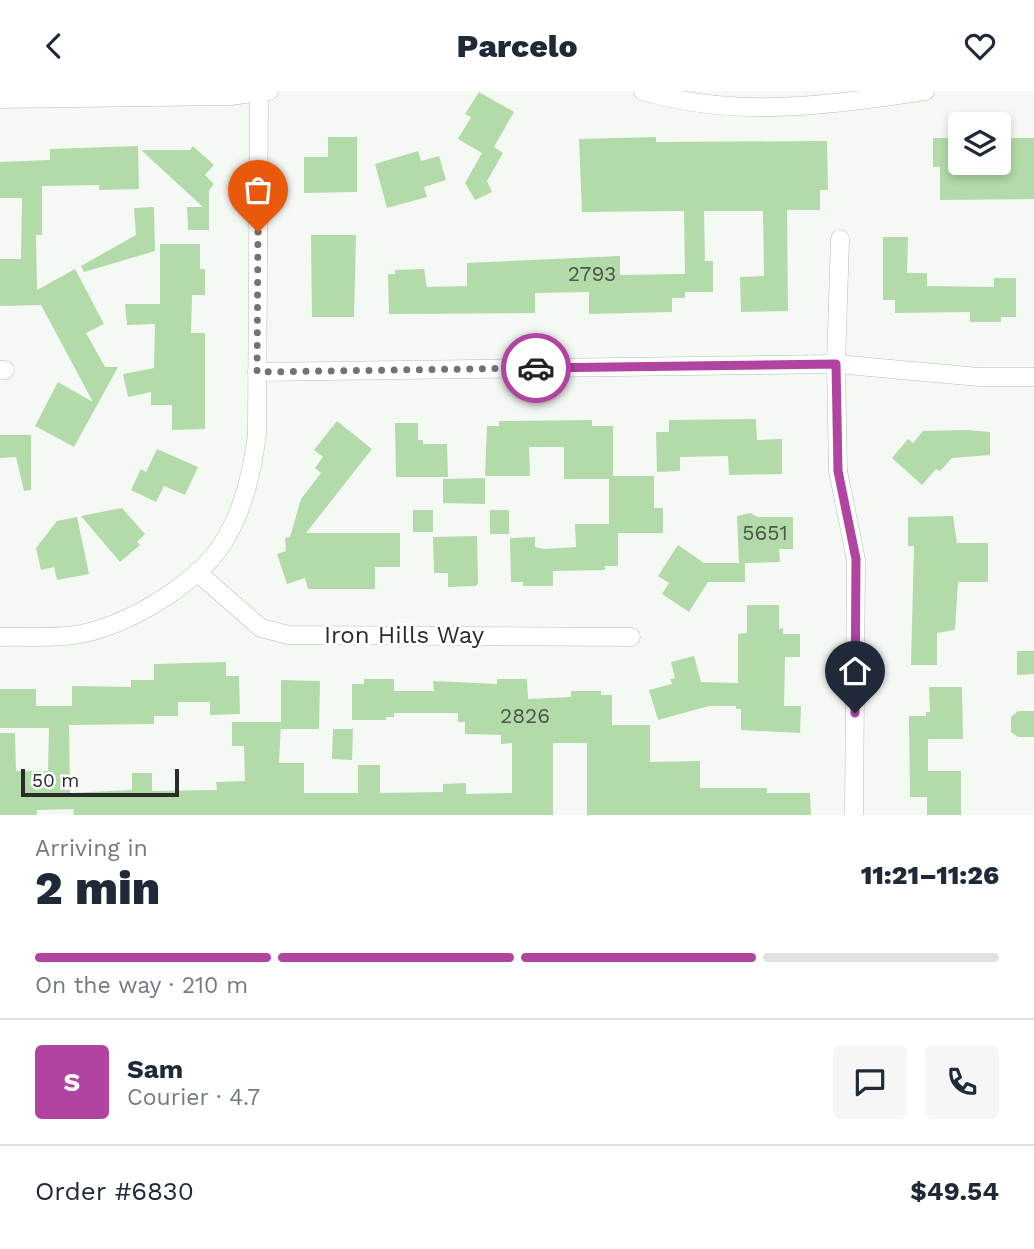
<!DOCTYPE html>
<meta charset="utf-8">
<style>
body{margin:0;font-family:"Work Sans",sans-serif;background:#f6f6f7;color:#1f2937;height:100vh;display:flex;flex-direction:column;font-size:26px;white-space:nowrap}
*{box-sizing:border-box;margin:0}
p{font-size:23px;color:#747a83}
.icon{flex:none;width:38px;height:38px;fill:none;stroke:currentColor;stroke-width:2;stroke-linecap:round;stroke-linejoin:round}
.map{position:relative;height:724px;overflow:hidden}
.drawer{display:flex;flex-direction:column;background:#fff;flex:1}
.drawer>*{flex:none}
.controls{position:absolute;left:948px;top:21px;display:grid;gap:14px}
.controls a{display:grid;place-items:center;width:63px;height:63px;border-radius:7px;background:#fff;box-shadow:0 4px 10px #0003;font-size:35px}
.scale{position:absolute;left:21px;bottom:18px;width:158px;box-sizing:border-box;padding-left:7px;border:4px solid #2a2c2a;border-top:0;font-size:19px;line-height:24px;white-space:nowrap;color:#2a2c2a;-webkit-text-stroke:5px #fff;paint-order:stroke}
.pin{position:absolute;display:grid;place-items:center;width:60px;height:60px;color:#fff;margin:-72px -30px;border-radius:50% 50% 50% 0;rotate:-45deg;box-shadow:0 0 7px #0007}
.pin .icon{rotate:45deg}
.courier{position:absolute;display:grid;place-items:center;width:70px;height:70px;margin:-35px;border:5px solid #b143a1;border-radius:50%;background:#fff;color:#222;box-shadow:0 2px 9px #0007}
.overview em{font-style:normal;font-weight:800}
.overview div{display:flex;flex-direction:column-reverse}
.overview{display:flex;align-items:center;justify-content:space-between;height:119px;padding:0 35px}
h1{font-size:46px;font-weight:800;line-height:52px}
.bar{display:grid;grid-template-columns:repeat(4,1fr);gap:10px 7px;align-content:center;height:84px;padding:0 35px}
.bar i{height:9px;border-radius:5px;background:#e0e1e3}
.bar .active{background:#b143a1}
.bar p{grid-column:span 4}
.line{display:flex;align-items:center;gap:18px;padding:0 35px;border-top:2px solid #e0e1e3}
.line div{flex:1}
.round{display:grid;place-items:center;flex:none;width:74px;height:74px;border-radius:7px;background:#f6f6f7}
header{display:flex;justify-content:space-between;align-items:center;height:91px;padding:0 35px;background:#fff;font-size:32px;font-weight:800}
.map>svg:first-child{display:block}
.building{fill:#b3daa9}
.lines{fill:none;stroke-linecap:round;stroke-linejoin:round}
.street-casing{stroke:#b9bcb8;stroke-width:19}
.street{stroke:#fff;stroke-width:18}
.done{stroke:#717471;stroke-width:7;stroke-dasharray:0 12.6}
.route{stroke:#b143a1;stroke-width:9}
.labels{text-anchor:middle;stroke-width:6;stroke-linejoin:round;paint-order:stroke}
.number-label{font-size:21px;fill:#4c584a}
.street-label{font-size:24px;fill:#2a2c2a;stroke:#fff}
</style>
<header><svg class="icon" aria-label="back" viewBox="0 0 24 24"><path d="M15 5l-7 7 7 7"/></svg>Parcelo<svg class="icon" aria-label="heart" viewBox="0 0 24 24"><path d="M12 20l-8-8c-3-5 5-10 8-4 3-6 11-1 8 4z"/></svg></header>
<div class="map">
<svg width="1034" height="724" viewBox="0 0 1034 724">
<rect width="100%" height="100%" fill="#f5f9f4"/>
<g class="building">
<path d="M479 1 514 21 494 56 503 62 487 90 492 101 475 109 465 92 482 62 458 48 471 26 465 23Z"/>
<path d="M328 46H357V101L304 102V66H328Z"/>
<path d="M656 46V51L827 50 828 99H820V119H787L788 220 741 221 740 186 764 185 763 120H704L705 170H713V201H685V207H672V221L589 223V201L535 202V222L389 223 388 183H395V179L424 178 427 196 467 195V172L620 165V184L685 183 684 120 582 121 579 48Z"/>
<path d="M933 47H961V72H999V47H1034V108L940 109V76H933Z"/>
<path d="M138 55 139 98 99 99V94L42 95V144H36L37 199 75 178 104 233 86 242 105 276H118L74 356 35 335 58 291 93 311 41 214 0 215V168H21L22 107H0V71L50 69V58Z"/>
<path d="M193 55 214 74 205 84 214 93 209 99V139H188L187 116H203L141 59H190Z"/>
<path d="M418 60 421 70 439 65 446 89 424 96 427 106 387 117 375 73Z"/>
<path d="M154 116 155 160 84 181 81 175 136 144 134 117Z"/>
<path d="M311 144H356L354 226H312Z"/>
<path d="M883 146H908L907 182H927V195L994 196V187H1016V226H1001V231H970V221L895 222V209H883Z"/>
<path d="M160 153H200V178H205V204H192L191 242H205V338L172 339V314H151V301L128 306 123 283 154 277 155 233 127 234 125 213H160Z"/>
<path d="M756 328 757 349 782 348V383L729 384 728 365 680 366V380L657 381 656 341H669V329Z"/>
<path d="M592 329V335H613V385H654V417H663V442H618V475H605V479L553 480V495H523V491H511L510 447 535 446V456L544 458 576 456 575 433H609V388H564V356H529L530 385H485L487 335H499V330Z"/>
<path d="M337 330 372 358 306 442H400V476H375V498H308L305 487 287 493 277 463 286 460 285 447 290 446 301 408 321 382 315 377 323 366 314 359Z"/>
<path d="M395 332H418V349H423V353H447L448 386H396Z"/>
<path d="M966 339 990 341V364L952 367 940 380 936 378 922 394 892 367 908 348 913 352 923 340Z"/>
<path d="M0 344H31V399L24 400 16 366 0 367Z"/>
<path d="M157 358 198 376 185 404 164 395 156 411 131 399 141 378 146 381Z"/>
<path d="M485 387V413L443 412V388Z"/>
<path d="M122 417 145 443 137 451 140 454 120 471 81 425Z"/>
<rect x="413" y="419" width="20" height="22"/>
<rect x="490" y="419" width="19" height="24"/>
<path d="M750 422 758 426H793V458H779L780 471 745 472V491H708L689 521 662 503 669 492 658 485 678 454 704 472H739L737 425Z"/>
<path d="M953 425 957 452H988V491H958L955 539 937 542V574H911L914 455H908V426Z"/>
<path d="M77 426 89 483 57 489 54 476 41 479 36 457 57 430Z"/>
<path d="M477 445 478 492 476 495 448 496V482H434L433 446Z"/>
<path d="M747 514H779V538L783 537V543H800V566H785L784 615H801L800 642 741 639V618H736V615H709L658 629 649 599 672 593 670 588 675 587 671 571 694 565 701 591 738 592V543L747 542Z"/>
<path d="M1017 560H1034V583L1017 584Z"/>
<path d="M226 571V585H239L240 623 210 624V611H178V625H154V633L69 634 70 702 132 699V682H152V700L217 699 216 691 245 690 244 655H232V631H281L279 672H304V702H358V674H380V702L443 701V693L466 692V703L512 702V652L501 653V644L465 643V631H458V622H394V626H386V629H352V593H364V588H394V600H434L433 590 497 593V588H527L528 608 571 606V600H601V604H612V634H650V671L700 670V697H767V702H810L811 724H587V652H553V724H74L73 718 37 719V724H0V642H15L16 680H48L49 637H0V598H36V615H72V595L131 596V589H154V573Z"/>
<path d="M281 589 320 590 319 638H281Z"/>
<path d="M929 596H962L963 648H928V680H961V724H927V706H910L909 625H926V621H930Z"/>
<path d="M1018 620H1034V646H1018L1011 641V626Z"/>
<path d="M333 638H353L352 669 332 668Z"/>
</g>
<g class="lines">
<g class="street-casing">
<g id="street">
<path d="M643 0C737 28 830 14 925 0"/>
<path d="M0 8 230 5 269 0"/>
<path d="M840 148 836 273 838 380 856 469 854 724"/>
<path d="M0 279H5"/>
<path d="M257 281 836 273 979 286H1034"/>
<path d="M197 481 261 537 289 544 631 546"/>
<path d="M0 546C26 545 56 548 81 543 130 533 201 491 226 447 245 414 252 380 257 344L259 0"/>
</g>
</g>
<use href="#street" class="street"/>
</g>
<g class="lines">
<path class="done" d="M258 141 257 281 536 277"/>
<path class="route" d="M536 277 836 273 838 380 856 468 855 622"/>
</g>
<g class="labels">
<g class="number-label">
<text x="592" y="190">2793</text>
<text x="765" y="449">5651</text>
<text x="525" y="632">2826</text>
</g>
<g class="street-label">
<text x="404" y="552">Iron Hills Way</text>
</g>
</g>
</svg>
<div class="controls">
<a><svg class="icon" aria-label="layers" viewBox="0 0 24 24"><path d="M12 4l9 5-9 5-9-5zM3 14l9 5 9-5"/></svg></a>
</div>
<div class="scale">50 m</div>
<div class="pin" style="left:258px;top:141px;background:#ea580c"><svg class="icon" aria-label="bag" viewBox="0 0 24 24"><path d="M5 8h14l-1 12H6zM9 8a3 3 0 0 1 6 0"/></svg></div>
<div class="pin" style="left:855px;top:622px;background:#1f2937"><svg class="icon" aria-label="home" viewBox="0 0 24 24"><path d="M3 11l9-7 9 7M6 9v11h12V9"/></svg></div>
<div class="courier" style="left:536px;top:277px"><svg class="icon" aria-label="car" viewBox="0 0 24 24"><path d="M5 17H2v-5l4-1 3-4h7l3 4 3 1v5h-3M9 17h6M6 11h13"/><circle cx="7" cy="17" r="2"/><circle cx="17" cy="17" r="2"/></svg></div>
</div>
<section class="drawer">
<div class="overview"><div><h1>2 min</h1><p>Arriving in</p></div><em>11:21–11:26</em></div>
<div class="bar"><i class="active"></i><i class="active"></i><i class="active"></i><i></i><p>On the way · 210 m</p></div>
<div class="line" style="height:126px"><b class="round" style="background:#b143a1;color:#fff">S</b><div><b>Sam</b><p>Courier · 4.7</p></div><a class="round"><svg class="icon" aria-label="chat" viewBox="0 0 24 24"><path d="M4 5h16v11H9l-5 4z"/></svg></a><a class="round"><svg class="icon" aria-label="phone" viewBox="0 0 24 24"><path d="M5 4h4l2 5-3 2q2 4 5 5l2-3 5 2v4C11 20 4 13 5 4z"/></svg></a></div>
<div class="line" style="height:91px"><div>Order #6830</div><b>$49.54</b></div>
</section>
